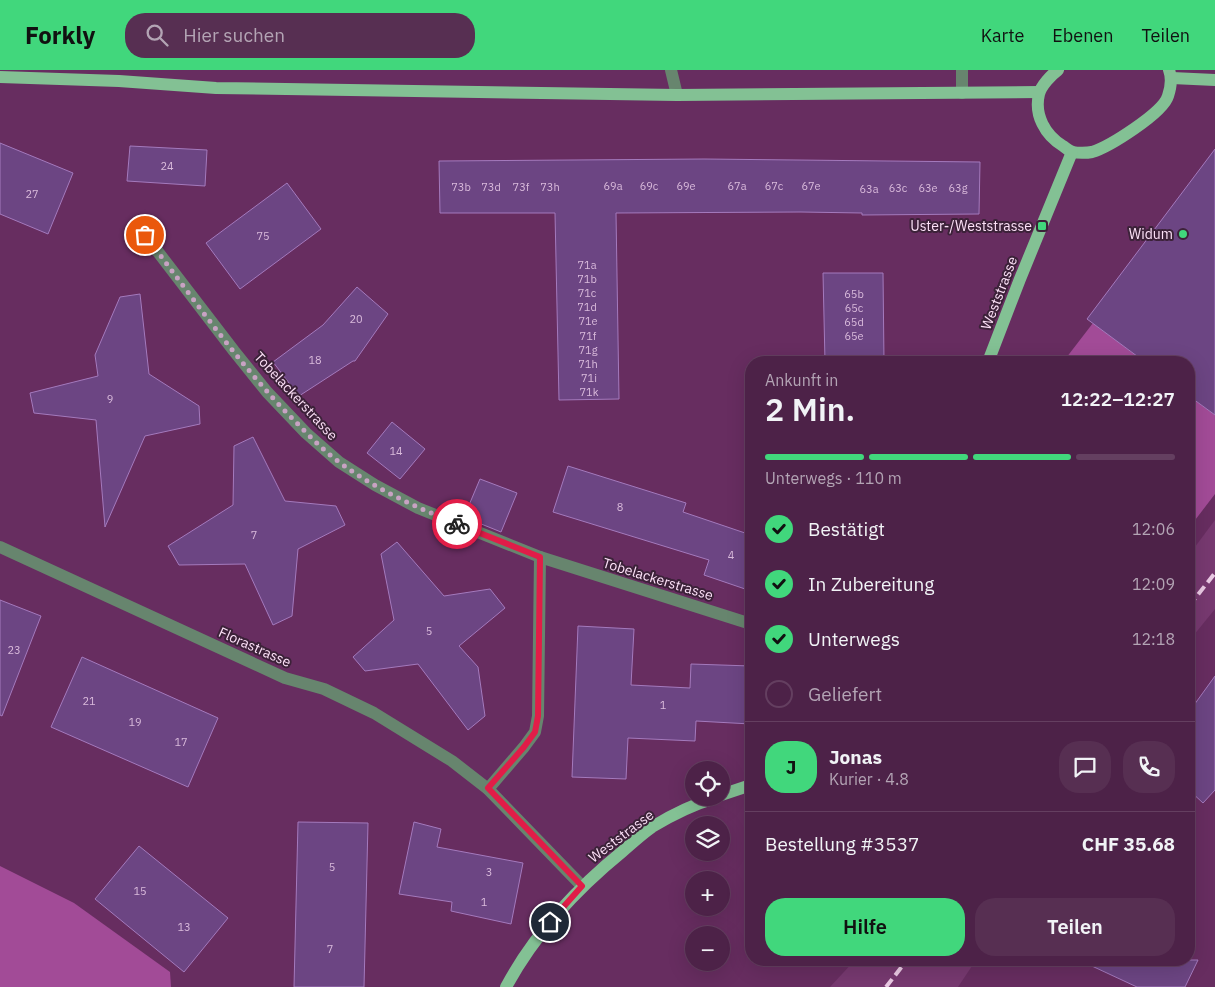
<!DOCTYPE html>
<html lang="de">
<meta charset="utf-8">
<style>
body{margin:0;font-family:"IBM Plex Sans",sans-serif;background:#572f52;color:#f1f3f6;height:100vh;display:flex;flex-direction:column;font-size:19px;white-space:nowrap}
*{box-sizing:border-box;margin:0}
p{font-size:16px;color:#b3a4b4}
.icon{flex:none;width:28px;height:28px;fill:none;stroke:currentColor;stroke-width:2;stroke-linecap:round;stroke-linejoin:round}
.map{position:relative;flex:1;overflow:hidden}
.side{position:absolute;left:745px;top:286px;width:450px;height:610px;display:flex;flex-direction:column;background:#4d2248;border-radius:20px;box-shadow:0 5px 20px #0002,0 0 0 1px #643f60}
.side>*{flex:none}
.buttons{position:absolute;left:685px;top:691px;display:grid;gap:10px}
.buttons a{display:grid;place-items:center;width:45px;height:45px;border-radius:50%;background:#4d2248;box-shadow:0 5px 20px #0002,0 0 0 1px #643f60;font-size:25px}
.pin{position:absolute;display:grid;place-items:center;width:42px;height:42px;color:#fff;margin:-21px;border:2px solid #fff;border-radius:50%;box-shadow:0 1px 5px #0007}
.courier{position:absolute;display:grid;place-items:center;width:50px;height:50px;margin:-25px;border:4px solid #e11d48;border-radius:50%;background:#fff;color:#222;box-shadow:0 1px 6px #0007}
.head em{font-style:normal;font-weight:600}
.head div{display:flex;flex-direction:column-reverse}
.head{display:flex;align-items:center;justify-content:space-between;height:85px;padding:0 20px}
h1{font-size:32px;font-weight:600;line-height:38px}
.bar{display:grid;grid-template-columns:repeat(4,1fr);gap:8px 5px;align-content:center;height:60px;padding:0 20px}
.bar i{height:6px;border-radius:4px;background:#643f60}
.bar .current{background:#41d77c}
.bar p{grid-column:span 4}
.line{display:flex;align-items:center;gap:12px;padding:0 20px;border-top:1px solid #643f60}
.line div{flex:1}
.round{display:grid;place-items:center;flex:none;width:52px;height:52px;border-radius:20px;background:#572f52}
ol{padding:0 20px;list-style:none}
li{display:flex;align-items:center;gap:15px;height:55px}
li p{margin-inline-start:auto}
li .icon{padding:5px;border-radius:50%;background:#41d77c;color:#111;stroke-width:4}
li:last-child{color:#b3a4b4}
li i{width:28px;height:28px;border:2px solid #643f60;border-radius:50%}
.action{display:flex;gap:10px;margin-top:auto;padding:10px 20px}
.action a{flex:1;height:58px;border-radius:20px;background:#41d77c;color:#111;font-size:20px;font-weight:600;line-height:58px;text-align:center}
.action a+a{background:#572f52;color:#f1f3f6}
header{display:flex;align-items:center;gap:30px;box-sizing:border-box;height:70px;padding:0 25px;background:#41d77c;color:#111}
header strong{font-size:24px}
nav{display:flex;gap:28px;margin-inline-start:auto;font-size:18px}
.search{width:350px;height:45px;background:#572f52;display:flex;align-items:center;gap:12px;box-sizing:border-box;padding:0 18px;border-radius:20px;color:#b3a4b4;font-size:19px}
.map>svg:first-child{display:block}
.built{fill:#773970}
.green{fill:#a24b97}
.building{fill:#6c4583;stroke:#a47abd}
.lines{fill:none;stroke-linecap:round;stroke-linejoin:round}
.minor{stroke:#67856e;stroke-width:12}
.major{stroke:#83c194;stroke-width:12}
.rail{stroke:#eacae4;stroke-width:4;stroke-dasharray:10 5;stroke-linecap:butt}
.done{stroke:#c8a2c3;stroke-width:5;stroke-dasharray:0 9}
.route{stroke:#e11d48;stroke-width:6}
.poi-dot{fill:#41d77c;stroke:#3c2239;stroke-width:2}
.labels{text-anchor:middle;stroke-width:4;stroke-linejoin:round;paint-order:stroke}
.number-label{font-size:11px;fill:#d9badb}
.poi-label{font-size:14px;fill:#fde1f8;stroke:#3c2239;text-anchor:end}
.street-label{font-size:14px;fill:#fde1f8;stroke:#3c2239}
</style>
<header>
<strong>Forkly</strong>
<div class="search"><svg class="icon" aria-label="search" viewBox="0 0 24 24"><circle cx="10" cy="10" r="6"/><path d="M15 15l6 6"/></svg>Hier suchen</div>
<nav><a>Karte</a><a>Ebenen</a><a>Teilen</a></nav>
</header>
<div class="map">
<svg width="1215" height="917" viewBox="0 0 1215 917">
<rect width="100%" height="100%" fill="#672d60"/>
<g class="built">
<path d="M1215 450V539L1189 571V485Z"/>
<path d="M855 890H976L958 917H830Z"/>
</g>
<g class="green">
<path d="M1093 253 1145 292H1063Z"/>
<path d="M1189 326 1215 345V424L1189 458Z"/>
<path d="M0 796 74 833 170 902 171 917H0Z"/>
</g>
<g class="building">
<path d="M0 73 73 103 48 164 0 144Z"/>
<path d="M130 76 207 80 205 116 127 111Z"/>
<path d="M1215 79V345L1189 326V292H1145L1087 249Z"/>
<path d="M704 89 980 92 979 144 862 145V143L801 142 616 143 619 329 559 330 555 143H440L439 91Z"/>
<path d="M287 113 321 159 240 219 206 173Z"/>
<path d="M823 203H883L884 292H825Z"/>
<path d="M357 217 388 244 355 291H353L299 326 273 292 323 255Z"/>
<path d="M140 224 149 304 199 336 200 354 145 366 105 457 96 350 34 343 30 323 98 306 95 285 120 227Z"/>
<path d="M392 352 425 379 400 409 367 383Z"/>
<path d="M253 367 285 431 336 436 345 455 298 479 292 546 273 555 245 494 179 495 168 476 233 435 234 376Z"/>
<path d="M568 396 686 433 683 442 751 465V521L704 505 709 490 553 442Z"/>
<path d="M480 409 517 423 501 462 464 447Z"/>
<path d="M397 472 444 526 490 519 505 538 459 576 478 597 485 646 468 660 418 594 365 601 353 587 394 550 381 484Z"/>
<path d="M0 530 41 546 2 646 0 645Z"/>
<path d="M578 556 634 559 631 615 690 618 691 594 751 596V654L696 651 695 671 628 668 626 709 572 707Z"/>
<path d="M82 587 218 648 188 717 51 657Z"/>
<path d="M1215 606V720L1203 733 1189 720V642Z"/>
<path d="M298 752 368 753 364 917H294Z"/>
<path d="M414 752 441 759 437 777 523 793 511 854 451 841 452 832 399 824Z"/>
<path d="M139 776 228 848 184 902 95 829Z"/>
<path d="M1079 890H1198L1185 917H1137Z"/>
</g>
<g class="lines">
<g class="minor">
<path d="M671 0 677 25"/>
<path d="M962 23V0"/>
<path d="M145 165 234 281 267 322 306 363 339 392 375 415 418 438 540 487 751 554"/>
<path d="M0 477 285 608 324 619 374 643 452 691 488 719 582 816"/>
<path d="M488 719 524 677 535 662 538 646 540 487"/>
</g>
<g class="major">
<path d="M1058 0C1051 5 1041 16 1039 24 1034 45 1045 65 1063 76 1066 78 1069 81 1073 82 1077 83 1087 83 1092 82 1109 77 1163 43 1168 26 1171 17 1172 8 1169 0"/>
<path d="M0 7 119 11 216 18 677 25 1039 22"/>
<path d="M1172 8 1215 10"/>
<path d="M988 292 1020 209 1072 82"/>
<path d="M721 725 751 715"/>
<path d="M506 917C535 863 575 820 623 781 632 773 642 764 652 757 670 746 695 734 715 728"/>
</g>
<g class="rail">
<path d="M1189 536 1215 503"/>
<path d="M886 917 907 890"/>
</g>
</g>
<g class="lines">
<path class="done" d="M145 165C190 224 233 286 284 340 302 358 319 377 339 392 375 419 416 437 457 454"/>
<path class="route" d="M457 454 540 487 538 646 535 662 524 677 488 718 582 816 550 852"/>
</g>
<g class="poi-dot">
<rect x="1037" y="151" width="10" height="10" rx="2.5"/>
<circle cx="1183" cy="164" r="5"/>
</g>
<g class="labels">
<g class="number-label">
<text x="167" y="100">24</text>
<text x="613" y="120">69a</text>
<text x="649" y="120">69c</text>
<text x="686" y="120">69e</text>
<text x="737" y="120">67a</text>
<text x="774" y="120">67c</text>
<text x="811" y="120">67e</text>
<text x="461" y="121">73b</text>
<text x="491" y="121">73d</text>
<text x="521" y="121">73f</text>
<text x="550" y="121">73h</text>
<text x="898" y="122">63c</text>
<text x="928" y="122">63e</text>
<text x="958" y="122">63g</text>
<text x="869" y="123">63a</text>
<text x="32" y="128">27</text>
<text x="263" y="170">75</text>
<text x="587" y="199">71a</text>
<text x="587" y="213">71b</text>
<text x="587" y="227">71c</text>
<text x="854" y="228">65b</text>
<text x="587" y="241">71d</text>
<text x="854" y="242">65c</text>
<text x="356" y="253">20</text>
<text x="588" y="255">71e</text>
<text x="854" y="256">65d</text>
<text x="588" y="270">71f</text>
<text x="854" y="270">65e</text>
<text x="588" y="284">71g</text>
<text x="315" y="294">18</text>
<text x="588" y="298">71h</text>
<text x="589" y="312">71i</text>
<text x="589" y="326">71k</text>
<text x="110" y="333">9</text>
<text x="396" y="385">14</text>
<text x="620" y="441">8</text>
<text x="254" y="469">7</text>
<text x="731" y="489">4</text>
<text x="429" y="565">5</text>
<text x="14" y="584">23</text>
<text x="89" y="635">21</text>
<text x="663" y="639">1</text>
<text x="135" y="656">19</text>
<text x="181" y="676">17</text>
<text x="332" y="801">5</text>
<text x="489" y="806">3</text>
<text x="140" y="825">15</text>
<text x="484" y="836">1</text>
<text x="184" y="861">13</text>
<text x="330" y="883">7</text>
</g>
<g class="poi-label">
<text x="1032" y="161">Uster-/Weststrasse</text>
<text x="1173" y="169">Widum</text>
</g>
<g class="street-label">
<text transform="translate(999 223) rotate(-69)" y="5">Weststrasse</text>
<text transform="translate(296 326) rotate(47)" y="5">Tobelackerstrasse</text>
<text transform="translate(658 509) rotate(17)" y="5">Tobelackerstrasse</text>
<text transform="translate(255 577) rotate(24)" y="5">Florastrasse</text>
<text transform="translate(621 766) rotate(-37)" y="5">Weststrasse</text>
</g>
</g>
</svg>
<div class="buttons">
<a><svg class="icon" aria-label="locate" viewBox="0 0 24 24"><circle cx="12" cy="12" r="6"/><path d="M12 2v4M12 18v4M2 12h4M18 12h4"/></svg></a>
<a><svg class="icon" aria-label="layers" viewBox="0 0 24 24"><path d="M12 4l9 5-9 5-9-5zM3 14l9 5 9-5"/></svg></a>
<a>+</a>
<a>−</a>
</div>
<div class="pin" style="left:145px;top:165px;background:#ea580c"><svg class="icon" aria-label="bag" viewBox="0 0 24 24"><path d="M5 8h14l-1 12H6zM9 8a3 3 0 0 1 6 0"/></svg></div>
<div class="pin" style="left:550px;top:852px;background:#1f2937"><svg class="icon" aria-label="home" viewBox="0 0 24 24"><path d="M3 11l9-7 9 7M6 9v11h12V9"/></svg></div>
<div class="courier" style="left:457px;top:454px"><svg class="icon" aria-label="bike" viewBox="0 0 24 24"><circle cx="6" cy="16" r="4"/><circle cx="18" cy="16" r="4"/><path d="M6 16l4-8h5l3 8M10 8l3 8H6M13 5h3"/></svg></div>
<section class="side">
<div class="head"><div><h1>2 Min.</h1><p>Ankunft in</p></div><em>12:22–12:27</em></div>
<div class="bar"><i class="current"></i><i class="current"></i><i class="current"></i><i></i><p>Unterwegs · 110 m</p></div>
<ol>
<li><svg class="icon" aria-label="check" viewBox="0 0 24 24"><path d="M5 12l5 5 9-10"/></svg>Bestätigt<p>12:06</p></li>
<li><svg class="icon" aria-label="check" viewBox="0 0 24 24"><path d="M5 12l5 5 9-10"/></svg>In Zubereitung<p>12:09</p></li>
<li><svg class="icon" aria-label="check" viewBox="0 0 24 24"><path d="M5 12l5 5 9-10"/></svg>Unterwegs<p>12:18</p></li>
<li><i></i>Geliefert</li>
</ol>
<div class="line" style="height:90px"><b class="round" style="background:#41d77c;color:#111">J</b><div><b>Jonas</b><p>Kurier · 4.8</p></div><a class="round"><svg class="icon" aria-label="chat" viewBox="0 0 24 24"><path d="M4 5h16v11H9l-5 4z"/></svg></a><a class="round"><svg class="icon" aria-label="phone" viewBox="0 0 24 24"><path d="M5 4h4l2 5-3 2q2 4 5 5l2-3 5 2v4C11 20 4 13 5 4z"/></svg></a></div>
<div class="line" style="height:65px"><div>Bestellung #3537</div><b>CHF 35.68</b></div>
<div class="action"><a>Hilfe</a><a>Teilen</a></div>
</section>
</div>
